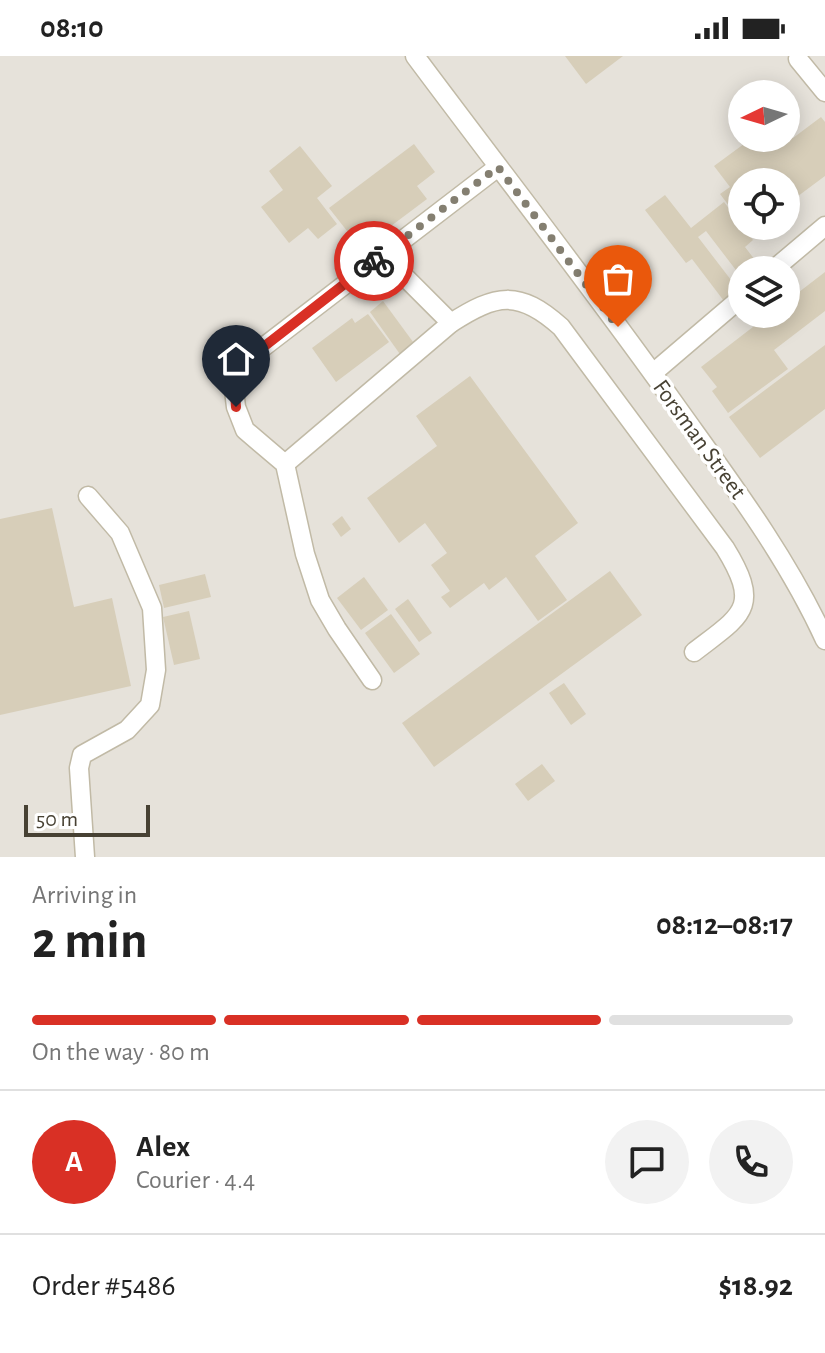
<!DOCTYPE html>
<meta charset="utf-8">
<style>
body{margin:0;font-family:"Alegreya Sans",sans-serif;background:#f2f2f2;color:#222;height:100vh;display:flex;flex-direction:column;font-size:30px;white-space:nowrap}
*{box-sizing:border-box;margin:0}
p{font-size:26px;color:#767676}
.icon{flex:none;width:44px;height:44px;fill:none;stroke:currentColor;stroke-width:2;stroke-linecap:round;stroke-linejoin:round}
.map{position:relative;height:801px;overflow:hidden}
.side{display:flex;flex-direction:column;background:#fff;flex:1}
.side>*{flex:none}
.needle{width:52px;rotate:265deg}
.fabs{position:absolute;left:728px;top:24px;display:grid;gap:16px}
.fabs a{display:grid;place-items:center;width:72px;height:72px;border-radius:50%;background:#fff;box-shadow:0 4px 20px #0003;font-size:40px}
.scale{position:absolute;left:24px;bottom:20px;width:126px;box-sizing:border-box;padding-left:8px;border:4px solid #474133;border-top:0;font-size:22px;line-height:28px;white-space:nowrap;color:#474133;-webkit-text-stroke:6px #fff;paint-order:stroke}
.pin{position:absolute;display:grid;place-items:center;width:68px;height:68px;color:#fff;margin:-82px -34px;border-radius:50% 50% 50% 0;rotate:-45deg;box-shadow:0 0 8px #0007}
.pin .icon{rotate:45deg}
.courier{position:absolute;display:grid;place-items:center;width:80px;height:80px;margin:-40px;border:6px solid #d93025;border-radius:50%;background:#fff;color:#222;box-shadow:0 2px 10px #0007}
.headline em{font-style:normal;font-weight:700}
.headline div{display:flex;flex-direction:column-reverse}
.headline{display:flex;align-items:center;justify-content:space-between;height:136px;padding:0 32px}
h1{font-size:52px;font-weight:700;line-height:60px}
.bar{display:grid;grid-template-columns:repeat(4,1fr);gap:12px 8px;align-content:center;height:96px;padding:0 32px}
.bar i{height:10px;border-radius:6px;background:#e0e0e0}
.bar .current{background:#d93025}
.bar p{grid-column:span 4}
.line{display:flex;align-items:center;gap:20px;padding:0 32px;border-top:2px solid #e0e0e0}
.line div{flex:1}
.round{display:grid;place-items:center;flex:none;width:84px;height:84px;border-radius:42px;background:#f2f2f2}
.status{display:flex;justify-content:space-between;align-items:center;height:56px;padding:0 40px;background:#fff;direction:ltr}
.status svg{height:22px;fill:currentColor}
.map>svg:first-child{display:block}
.industrial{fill:#e6e2da;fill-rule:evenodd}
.building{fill:#d7ceb9}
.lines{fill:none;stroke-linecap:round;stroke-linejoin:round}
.minor-casing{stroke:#c1baa6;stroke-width:21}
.minor{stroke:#fff;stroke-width:18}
.done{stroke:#847f71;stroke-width:8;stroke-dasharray:0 14.4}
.route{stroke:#d93025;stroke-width:10}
.labels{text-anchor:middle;stroke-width:7;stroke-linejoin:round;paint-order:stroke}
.street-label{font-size:24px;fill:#474133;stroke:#fff}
</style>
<div class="status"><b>08:10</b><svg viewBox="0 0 49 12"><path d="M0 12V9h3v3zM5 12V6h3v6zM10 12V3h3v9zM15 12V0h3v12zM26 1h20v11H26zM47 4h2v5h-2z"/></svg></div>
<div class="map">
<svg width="825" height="801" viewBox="0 0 825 801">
<rect width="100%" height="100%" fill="#f4f1e4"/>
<path class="industrial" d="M0 0H825V801H0ZM742 38H786V82H742ZM742 126H786V170H742ZM742 214H786V258H742Z"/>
<g class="building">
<path d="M565 0H623L586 28Z"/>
<path d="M821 61 825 66V120L786 149V126H742V167L720 138 730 131 714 110 752 82H786V74L793 82Z"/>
<path d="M414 88 435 116 417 130 427 143 371 185 362 172 351 180 329 152Z"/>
<path d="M300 90 332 130 317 142 337 168 318 183 308 172 289 187 261 151 283 134 269 115Z"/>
<path d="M665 139 691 172 724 146 753 184 745 191 758 208 750 214H742V222L706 175 698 181 741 237 727 249 692 203 686 207 645 154Z"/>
<path d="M825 216V255L774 294 788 313 728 357 712 335 717 331 701 311 770 258H786V246Z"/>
<path d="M383 245 416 290 402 301 370 256Z"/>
<path d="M368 258 389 286 336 326 312 292 352 262 355 267Z"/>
<path d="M825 289V353L760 402 729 361Z"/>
<path d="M470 320 578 467 535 500 567 544 538 565 506 521 489 534 484 527 450 552 441 541 450 535 431 509 447 497 425 467 399 487 367 442 437 390 416 360Z"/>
<path d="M52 452 74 551 112 542 131 630 0 659V463Z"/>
<path d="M342 460 351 473 341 481 332 468Z"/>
<path d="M610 515 642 559 434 711 402 667Z"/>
<path d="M205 518 211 541 164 552 159 529Z"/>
<path d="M364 521 388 554 361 574 337 542Z"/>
<path d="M408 543 432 577 419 586 395 553Z"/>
<path d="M189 555 200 603 174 609 163 561Z"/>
<path d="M391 558 420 598 394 617 365 577Z"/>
<path d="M564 627 586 658 571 669 549 637Z"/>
<path d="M542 708 555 725 528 745 515 728Z"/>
</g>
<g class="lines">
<g class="minor-casing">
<g id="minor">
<path d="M415 0C503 118 594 234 679 354 732 428 787 501 825 584"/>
<path d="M798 3 825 36"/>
<path d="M383 199 451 267C496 238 519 233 561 271L725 492C762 552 742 559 694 596"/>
<path d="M773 214 825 170"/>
<path d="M653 317 742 241"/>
<path d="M285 408 451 267"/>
<path d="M372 624 337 573 320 544 305 498 285 408 245 374 236 351 234 334 237 320 244 307 253 299 498 111"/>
<path d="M85 801 79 712 82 699 127 674 150 649 156 614 152 552 120 477 88 440"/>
</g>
</g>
<use href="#minor" class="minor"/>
</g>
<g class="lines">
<path class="done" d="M374 205 498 111 618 271"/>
<path class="route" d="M236 351C234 329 237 315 253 299L374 205"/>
</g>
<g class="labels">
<g class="street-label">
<text transform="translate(700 383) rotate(54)" y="8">Forsman Street</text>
</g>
</g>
</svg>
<div class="fabs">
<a><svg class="needle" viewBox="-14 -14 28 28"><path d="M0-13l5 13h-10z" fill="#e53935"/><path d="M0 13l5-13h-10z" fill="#767676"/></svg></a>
<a><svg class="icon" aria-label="locate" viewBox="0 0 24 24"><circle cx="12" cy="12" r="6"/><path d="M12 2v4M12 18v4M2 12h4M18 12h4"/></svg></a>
<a><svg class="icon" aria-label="layers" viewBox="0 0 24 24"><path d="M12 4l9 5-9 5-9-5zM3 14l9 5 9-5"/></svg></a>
</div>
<div class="scale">50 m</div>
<div class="pin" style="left:618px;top:271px;background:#ea580c"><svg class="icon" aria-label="bag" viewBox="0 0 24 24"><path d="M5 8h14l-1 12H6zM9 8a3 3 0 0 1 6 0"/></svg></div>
<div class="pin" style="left:236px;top:351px;background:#1f2937"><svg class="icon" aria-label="home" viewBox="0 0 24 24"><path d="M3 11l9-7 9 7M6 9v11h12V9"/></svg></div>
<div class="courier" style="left:374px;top:205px"><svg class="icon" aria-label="bike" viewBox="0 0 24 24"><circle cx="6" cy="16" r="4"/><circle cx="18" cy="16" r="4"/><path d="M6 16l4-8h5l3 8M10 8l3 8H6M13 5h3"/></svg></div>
</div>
<section class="side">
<div class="headline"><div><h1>2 min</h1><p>Arriving in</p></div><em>08:12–08:17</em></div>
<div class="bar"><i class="current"></i><i class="current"></i><i class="current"></i><i></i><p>On the way · 80 m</p></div>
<div class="line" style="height:144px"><b class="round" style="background:#d93025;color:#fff">A</b><div><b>Alex</b><p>Courier · 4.4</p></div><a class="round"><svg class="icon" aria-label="chat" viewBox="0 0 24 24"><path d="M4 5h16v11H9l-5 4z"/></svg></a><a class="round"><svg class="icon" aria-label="phone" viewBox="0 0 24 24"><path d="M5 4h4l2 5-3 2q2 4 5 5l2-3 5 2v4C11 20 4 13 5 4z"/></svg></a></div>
<div class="line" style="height:104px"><div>Order #5486</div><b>$18.92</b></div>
</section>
